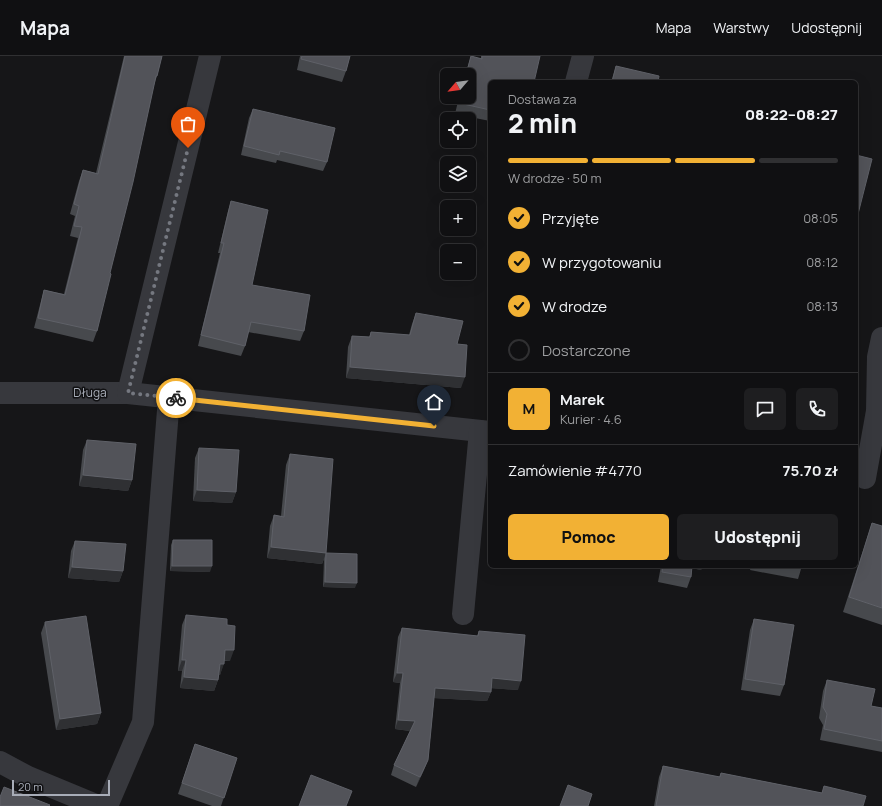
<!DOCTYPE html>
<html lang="pl">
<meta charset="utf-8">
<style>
body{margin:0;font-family:Manrope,sans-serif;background:#1e1e20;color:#f1f3f6;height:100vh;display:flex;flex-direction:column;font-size:15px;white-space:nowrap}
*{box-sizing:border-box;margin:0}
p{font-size:13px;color:#9c9d9f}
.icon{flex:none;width:22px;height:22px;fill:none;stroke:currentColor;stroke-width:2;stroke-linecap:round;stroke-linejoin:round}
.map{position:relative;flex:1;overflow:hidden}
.drawer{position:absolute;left:488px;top:24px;width:370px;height:488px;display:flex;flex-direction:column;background:#101012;border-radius:6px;box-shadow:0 4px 16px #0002,0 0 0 1px #303032}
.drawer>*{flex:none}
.needle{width:26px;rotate:242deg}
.controls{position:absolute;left:440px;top:12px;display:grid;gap:8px}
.controls a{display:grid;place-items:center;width:36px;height:36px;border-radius:6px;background:#101012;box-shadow:0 4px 16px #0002,0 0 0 1px #303032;font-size:20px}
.scale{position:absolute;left:12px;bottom:10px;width:98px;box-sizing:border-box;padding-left:4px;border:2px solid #a8adb8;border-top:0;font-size:11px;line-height:14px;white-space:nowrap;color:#a8adb8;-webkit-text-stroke:3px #111113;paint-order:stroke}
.pin{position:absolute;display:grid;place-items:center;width:34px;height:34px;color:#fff;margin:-41px -17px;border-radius:50% 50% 50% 0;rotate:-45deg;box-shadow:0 0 4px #0007}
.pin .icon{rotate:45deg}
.courier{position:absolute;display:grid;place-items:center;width:40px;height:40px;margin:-20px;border:3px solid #f2b134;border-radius:50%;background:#fff;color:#222;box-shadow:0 1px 5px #0007}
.head em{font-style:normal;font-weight:800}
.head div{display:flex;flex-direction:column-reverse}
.head{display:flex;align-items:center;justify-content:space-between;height:68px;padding:0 20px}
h1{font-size:26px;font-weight:800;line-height:30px}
.bar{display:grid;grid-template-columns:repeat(4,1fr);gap:6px 4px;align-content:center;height:48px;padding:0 20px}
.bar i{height:5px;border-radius:3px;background:#303032}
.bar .selected{background:#f2b134}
.bar p{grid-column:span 4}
.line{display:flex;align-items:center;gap:10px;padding:0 20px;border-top:1px solid #303032}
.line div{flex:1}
.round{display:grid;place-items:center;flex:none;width:42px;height:42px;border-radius:6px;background:#1e1e20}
ol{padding:0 20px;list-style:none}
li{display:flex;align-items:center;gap:12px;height:44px}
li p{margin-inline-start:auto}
li .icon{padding:4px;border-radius:50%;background:#f2b134;color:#111;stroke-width:4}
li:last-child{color:#9c9d9f}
li i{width:22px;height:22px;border:2px solid #303032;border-radius:50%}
.button{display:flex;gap:8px;margin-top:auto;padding:8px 20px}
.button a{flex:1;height:46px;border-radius:6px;background:#f2b134;color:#111;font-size:16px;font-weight:800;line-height:46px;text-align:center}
.button a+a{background:#1e1e20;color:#f1f3f6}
header{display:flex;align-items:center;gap:24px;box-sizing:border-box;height:56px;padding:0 20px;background:#101012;border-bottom:1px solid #303032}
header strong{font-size:19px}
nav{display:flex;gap:22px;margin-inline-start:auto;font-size:14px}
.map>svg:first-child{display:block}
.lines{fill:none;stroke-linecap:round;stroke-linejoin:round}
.minor{stroke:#37383d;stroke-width:22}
.wall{fill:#47494d}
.shaded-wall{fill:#2f3033}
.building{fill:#525359;stroke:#5f6168}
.done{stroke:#757880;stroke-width:4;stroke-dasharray:0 7.2}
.route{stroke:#f2b134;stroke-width:5}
.labels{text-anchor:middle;stroke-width:3;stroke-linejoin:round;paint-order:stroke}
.street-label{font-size:12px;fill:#a8adb8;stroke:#111113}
</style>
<header>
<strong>Mapa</strong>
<nav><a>Mapa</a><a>Warstwy</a><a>Udostępnij</a></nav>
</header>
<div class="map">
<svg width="882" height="750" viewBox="0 0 882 750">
<rect width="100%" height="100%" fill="#161618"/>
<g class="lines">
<g class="minor">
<path d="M576 26 583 0"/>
<path d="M0 337H128L490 376"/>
<path d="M128 337 210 0"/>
<path d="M865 422 877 355 878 301 882 282"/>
<path d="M463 558 480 375"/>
<path d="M0 706 28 721 98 750"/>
<path d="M107 750 143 666 169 342"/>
</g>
</g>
<g class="wall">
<path d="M124 0H162L157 20 154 29 110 217 97 275 93 286 34 272 41 245 44 234 64 238 78 182 70 180 75 160 70 158 79 125 83 114 96 117Z"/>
<path d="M300 0H350L346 15 342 26 297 14Z"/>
<path d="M471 0 481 3V0H540L490 26V65L455 58 459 41H469V19H465Z"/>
<path d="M616 10 658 26H611Z"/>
<path d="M253 53 327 106 323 115 277 104 276 107 241 99 249 62Z"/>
<path d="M856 99 858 158 856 165Z"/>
<path d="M231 145 252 229 304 275 300 285 248 276 245 290 241 300 198 290 220 197H218L228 155Z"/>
<path d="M416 257 457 288 461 332 346 322 348 291 352 280 369 281 371 276 409 279 412 268Z"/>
<path d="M87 384 132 424 128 435 79 430 83 394Z"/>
<path d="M199 392 236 436 232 447 193 445 195 402Z"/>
<path d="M290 398 326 497 355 532 323 531 324 503 322 508 267 502 270 470 274 459 281 460 286 409Z"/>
<path d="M872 467 882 470V569L843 556 867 482Z"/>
<path d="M173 484 210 516 170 515 171 489Z"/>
<path d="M75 485 123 515 119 526 68 522 71 495Z"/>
<path d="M661 510H703L701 514 692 512 691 521 687 532 658 526Z"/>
<path d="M751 510H802L798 523 750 514Z"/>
<path d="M186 559 227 569 230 605H224L220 619H219L218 624 214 635 180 632 182 615H178L182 569Z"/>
<path d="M754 563 784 629 780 640 741 634 750 574Z"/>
<path d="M45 566 101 657 97 668 56 674 41 577Z"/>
<path d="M402 572 477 580 479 575 518 634 491 632V636L487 645 434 642 428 704 424 714 416 731 391 719 394 709 410 675 395 673 400 627 393 626 398 581Z"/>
<path d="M827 624 871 650 882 652V696L820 684 823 669 819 662 823 635Z"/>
<path d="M195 688 237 702 221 750H212L178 738Z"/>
<path d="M663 710 719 721 721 717 822 737 824 730 863 750H654L659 721Z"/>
</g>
<g class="shaded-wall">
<path d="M350 311 465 321 461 332 346 322Z"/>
<path d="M83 419 132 424 128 435 79 430Z"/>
<path d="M197 434 236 436 232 447 193 445Z"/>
<path d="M271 491 326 497 322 508 267 502Z"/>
<path d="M172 510H212L210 516 170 515Z"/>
<path d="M691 510H703L701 514 690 512Z"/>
<path d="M72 511 123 515 119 526 68 522Z"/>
<path d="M325 526 357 527 355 532 323 531Z"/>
<path d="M225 594H234L230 605 221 604Z"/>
<path d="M182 604H186L182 615H178Z"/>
<path d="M220 608H224L220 619 216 618Z"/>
<path d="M397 617H403L400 627 393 626Z"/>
<path d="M184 621 218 624 214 635 180 632Z"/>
<path d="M492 622 521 625 518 634 488 632Z"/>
<path d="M435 632 491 636 487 645 432 642Z"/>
<path d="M101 657 97 668 56 674 60 663Z"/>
<path d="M398 664 415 665 411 675 395 673Z"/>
<path d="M428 704 424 714 416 731 420 721Z"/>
</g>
<g class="building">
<path d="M125 0H162L157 20H156L133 126 110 217 111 218 97 275 38 262 44 234 65 239 82 171 74 170 79 150 74 148 83 114 98 118Z"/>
<path d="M302 0H350L346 15 301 3Z"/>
<path d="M471 0 482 3V0H540L534 26H490V54L459 47 461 41H469V19H466Z"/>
<path d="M616 10 659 20 658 26H612Z"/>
<path d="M253 53 335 72 327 106 280 95 279 99 244 90Z"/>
<path d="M856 99 872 103 858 158H856Z"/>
<path d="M231 145 268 154 252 229 310 239 304 275 251 266 245 290 201 279 224 187H221Z"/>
<path d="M416 257 463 265 457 288 467 289 465 321 350 311 352 280 370 281 371 276 410 279Z"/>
<path d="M87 384 136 388 132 424 83 419Z"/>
<path d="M199 392 239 394 236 436 197 434Z"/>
<path d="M290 398 333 403 326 497 271 491 274 459 284 461Z"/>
<path d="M872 467 882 470V552L849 541Z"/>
<path d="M173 484H212V510H172Z"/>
<path d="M75 485 126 488 123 515 72 511Z"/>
<path d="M326 497 357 498V527L325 526Z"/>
<path d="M663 510H692L691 521 662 516Z"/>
<path d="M790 510H802V512Z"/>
<path d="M186 559 227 563V569L235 570 234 594H225L224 608H220L218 624 184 621 186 604H182Z"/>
<path d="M86 560 101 657 60 663 45 566Z"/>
<path d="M754 563 794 569 784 629 745 623Z"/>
<path d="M402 572 478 580 479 575 525 579 521 625 492 622 491 636 435 632 428 704 420 721 394 709 415 665 398 664 403 617H397Z"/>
<path d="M827 624 875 633 871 650 882 652V685L824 673 827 658 823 651Z"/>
<path d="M195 688 237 702 224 742 182 727Z"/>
<path d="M663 710 720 721 721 717 822 737 824 730 866 740 863 750H656Z"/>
<path d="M311 719 352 735 346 750H299Z"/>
<path d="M568 729 592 738 588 750H560Z"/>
<path d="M4 731 50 749 49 750H0V741Z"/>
</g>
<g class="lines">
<path class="done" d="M176 342 128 337 188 92"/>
<path class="route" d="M176 342 434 370"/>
</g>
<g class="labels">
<g class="street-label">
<text x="90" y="341">Długa</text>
</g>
</g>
</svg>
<div class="controls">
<a><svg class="needle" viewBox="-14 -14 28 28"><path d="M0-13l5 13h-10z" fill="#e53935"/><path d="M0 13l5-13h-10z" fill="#9c9d9f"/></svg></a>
<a><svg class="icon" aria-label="locate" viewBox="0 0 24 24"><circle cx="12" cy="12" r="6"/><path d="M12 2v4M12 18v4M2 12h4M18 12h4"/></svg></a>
<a><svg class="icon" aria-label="layers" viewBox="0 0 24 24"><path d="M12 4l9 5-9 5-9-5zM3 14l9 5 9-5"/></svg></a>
<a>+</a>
<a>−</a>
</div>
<div class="scale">20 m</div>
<div class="pin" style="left:188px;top:92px;background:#ea580c"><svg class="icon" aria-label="bag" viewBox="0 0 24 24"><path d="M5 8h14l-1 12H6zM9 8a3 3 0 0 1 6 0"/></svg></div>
<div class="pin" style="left:434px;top:370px;background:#1f2937"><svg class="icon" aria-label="home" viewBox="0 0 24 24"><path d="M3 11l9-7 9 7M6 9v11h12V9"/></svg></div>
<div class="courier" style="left:176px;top:342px"><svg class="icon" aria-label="bike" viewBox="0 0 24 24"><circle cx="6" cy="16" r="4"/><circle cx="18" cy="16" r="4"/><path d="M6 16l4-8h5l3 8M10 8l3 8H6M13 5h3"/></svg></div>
<section class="drawer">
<div class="head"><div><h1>2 min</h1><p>Dostawa za</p></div><em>08:22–08:27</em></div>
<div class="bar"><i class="selected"></i><i class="selected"></i><i class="selected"></i><i></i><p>W drodze · 50 m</p></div>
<ol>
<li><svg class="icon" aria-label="check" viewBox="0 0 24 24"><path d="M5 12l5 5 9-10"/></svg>Przyjęte<p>08:05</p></li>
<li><svg class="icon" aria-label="check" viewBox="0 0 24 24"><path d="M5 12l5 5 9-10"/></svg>W przygotowaniu<p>08:12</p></li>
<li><svg class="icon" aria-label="check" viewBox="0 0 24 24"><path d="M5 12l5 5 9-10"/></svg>W drodze<p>08:13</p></li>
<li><i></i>Dostarczone</li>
</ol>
<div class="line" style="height:72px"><b class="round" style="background:#f2b134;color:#111">M</b><div><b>Marek</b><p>Kurier · 4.6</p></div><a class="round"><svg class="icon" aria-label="chat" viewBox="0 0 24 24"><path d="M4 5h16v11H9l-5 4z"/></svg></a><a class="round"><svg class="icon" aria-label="phone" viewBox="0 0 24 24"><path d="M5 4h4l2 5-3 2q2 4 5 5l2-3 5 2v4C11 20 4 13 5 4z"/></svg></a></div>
<div class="line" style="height:52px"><div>Zamówienie #4770</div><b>75.70 zł</b></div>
<div class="button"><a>Pomoc</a><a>Udostępnij</a></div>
</section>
</div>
